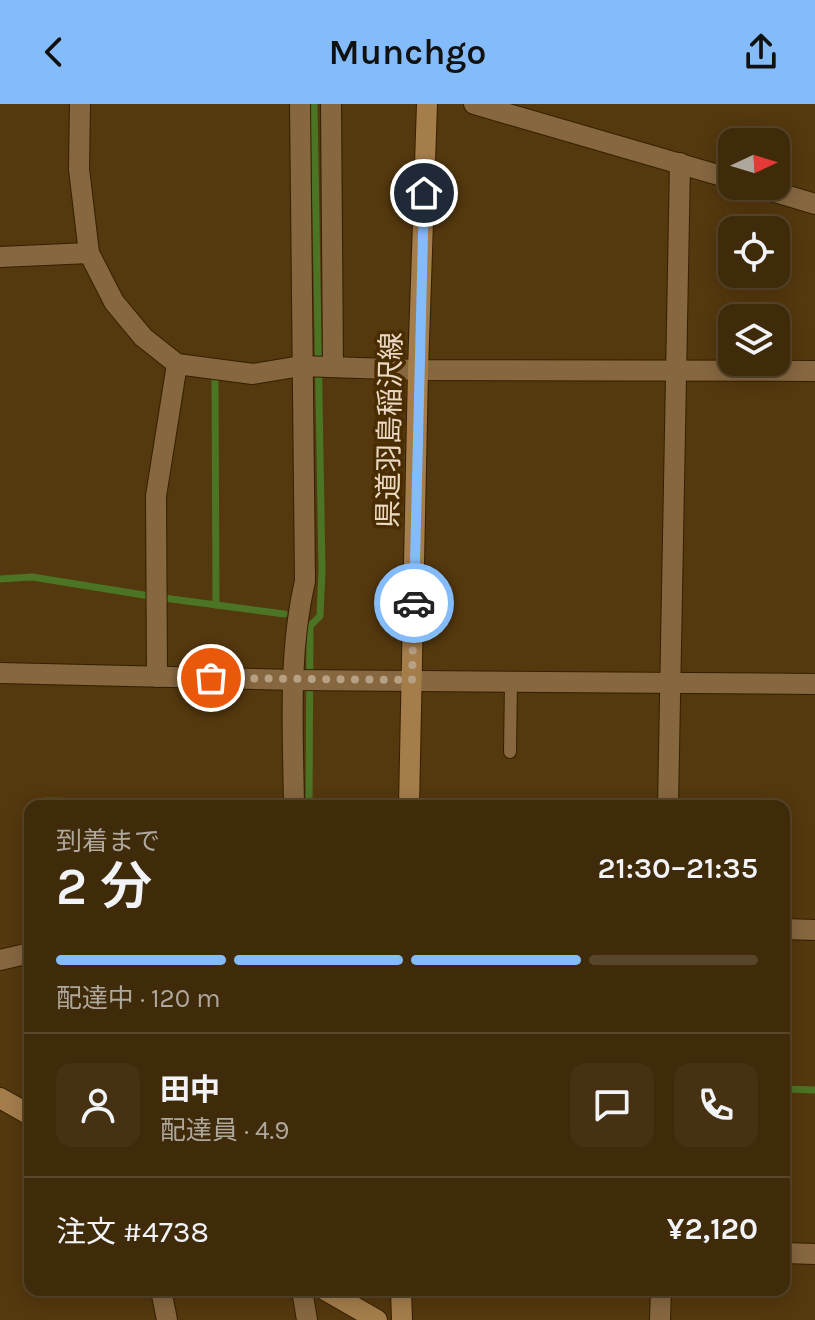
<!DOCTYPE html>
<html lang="ja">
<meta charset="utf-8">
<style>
body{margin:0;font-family:Karla,"Noto Sans JP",sans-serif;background:#463213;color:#f1f3f6;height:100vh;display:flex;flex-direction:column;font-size:30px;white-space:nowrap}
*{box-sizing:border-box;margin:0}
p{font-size:26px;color:#ada79c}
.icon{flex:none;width:44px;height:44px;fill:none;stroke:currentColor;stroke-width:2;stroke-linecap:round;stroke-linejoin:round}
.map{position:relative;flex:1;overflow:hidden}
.sheet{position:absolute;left:24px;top:696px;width:766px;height:496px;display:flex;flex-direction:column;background:#3f2a0a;border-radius:16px;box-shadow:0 4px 20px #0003,0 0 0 2px #58462b}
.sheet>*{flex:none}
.needle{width:52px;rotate:86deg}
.controls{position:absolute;left:718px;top:24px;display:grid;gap:16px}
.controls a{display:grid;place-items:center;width:72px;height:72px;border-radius:16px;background:#3f2a0a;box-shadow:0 4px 20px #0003,0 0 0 2px #58462b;font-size:40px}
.pin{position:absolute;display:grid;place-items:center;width:68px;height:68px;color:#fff;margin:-34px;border:4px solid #fff;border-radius:50%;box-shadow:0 2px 8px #0007}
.courier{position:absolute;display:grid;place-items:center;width:80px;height:80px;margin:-40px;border:6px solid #84bcfb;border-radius:50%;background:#fff;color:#222;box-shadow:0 2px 10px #0007}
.summary em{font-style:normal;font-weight:600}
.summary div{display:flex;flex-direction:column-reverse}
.summary{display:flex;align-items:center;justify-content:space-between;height:136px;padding:0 32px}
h1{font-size:52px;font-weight:600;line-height:60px}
.bar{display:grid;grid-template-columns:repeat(4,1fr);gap:12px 8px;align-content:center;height:96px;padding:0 32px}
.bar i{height:10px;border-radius:6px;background:#58462b}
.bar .selected{background:#84bcfb}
.bar p{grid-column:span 4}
.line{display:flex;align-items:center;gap:20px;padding:0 32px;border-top:2px solid #58462b}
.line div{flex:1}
.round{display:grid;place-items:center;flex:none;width:84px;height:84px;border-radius:16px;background:#463213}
header{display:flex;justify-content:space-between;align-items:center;height:104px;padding:0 32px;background:#84bcfb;color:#111;font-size:36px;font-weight:600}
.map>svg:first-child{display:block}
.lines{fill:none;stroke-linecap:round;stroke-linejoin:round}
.stream{stroke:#4b7424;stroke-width:7}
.lane-casing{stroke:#352001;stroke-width:14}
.street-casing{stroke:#352001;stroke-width:22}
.secondary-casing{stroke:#352001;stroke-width:22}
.lane{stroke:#866740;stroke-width:12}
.street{stroke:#866740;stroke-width:20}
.secondary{stroke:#a47d4b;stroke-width:20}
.done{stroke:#b6a184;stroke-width:8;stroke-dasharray:0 14.4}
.route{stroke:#84bcfb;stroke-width:10}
.labels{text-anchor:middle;stroke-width:7;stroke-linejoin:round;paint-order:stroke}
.street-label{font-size:28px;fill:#ead9c4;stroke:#492d01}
</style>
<header><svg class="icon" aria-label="back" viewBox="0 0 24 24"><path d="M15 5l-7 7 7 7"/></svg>Munchgo<svg class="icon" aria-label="share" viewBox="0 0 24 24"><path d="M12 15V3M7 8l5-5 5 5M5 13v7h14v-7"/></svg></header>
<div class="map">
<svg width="815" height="1216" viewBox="0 0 815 1216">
<rect width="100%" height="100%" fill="#54380e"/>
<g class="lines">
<g class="stream">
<path d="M215 272 216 501"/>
<path d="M0 475 32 473 150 492"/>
<path d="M164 494 284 510"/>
<path d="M47 697 256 702"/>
<path d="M309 702 310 522 320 512 322 466 314 0"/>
<path d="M784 985 815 986"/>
</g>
<g class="lane-casing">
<path id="lane" d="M510 648 511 577"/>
</g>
<g class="street-casing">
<g id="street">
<path d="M80 0 79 65 89 149 114 198 143 233 177 260 253 270 301 262 418 266 815 267"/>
<path d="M331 0 333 263"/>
<path d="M474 0 732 75"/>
<path d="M755 82 815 100"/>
<path d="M0 153 89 149"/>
<path d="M0 569 293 576 815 580"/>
<path d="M157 573 156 392 177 260"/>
<path d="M294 702C293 627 288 550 305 477L300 0"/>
<path d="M668 702 680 59"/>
<path d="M784 825 815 826"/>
<path d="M0 856 30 849"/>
<path d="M784 1149 815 1150"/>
<path d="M161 1186 167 1216"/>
<path d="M302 1186 307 1216"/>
<path d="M660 1216 661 1186"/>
</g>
</g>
<g class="secondary-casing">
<g id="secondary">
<path d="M409 702 418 266 427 0"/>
<path d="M0 994 30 1011"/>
<path d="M325 1186 377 1216"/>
<path d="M401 1186 402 1216"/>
</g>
</g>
<use href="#lane" class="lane"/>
<use href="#street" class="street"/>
<use href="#secondary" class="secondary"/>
</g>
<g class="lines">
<path class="done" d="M211 574 412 576 414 499"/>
<path class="route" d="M414 499 424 89"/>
</g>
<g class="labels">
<g class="street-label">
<text transform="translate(389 326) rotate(-89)" y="10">県道羽島稲沢線</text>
</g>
</g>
</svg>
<div class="controls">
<a><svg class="needle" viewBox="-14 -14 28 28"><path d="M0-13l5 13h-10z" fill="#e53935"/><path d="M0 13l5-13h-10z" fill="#ada79c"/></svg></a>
<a><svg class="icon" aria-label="locate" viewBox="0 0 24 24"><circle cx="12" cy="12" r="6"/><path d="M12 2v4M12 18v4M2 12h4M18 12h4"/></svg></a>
<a><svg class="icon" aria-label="layers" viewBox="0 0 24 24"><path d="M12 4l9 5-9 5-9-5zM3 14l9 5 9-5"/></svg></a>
</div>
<div class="pin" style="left:211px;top:574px;background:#ea580c"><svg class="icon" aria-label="bag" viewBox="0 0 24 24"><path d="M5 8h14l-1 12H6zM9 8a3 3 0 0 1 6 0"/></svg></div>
<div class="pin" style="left:424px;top:89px;background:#1f2937"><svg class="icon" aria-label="home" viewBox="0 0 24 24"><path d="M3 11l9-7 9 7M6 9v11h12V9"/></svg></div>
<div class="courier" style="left:414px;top:499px"><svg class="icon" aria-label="car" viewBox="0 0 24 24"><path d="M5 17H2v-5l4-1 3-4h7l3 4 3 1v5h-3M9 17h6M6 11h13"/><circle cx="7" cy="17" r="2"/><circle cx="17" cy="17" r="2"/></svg></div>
<section class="sheet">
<div class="summary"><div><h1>2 分</h1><p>到着まで</p></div><em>21:30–21:35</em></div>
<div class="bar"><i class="selected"></i><i class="selected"></i><i class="selected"></i><i></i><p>配達中 · 120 m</p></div>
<div class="line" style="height:144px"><a class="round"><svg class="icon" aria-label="person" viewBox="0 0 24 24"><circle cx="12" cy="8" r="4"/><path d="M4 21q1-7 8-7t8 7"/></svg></a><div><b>田中</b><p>配達員 · 4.9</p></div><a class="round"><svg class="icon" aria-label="chat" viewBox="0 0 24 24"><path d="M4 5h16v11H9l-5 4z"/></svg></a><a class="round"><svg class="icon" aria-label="phone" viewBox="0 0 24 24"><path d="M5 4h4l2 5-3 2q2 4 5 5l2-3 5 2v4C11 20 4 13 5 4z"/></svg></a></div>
<div class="line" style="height:104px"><div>注文 #4738</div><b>¥2,120</b></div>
</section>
</div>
